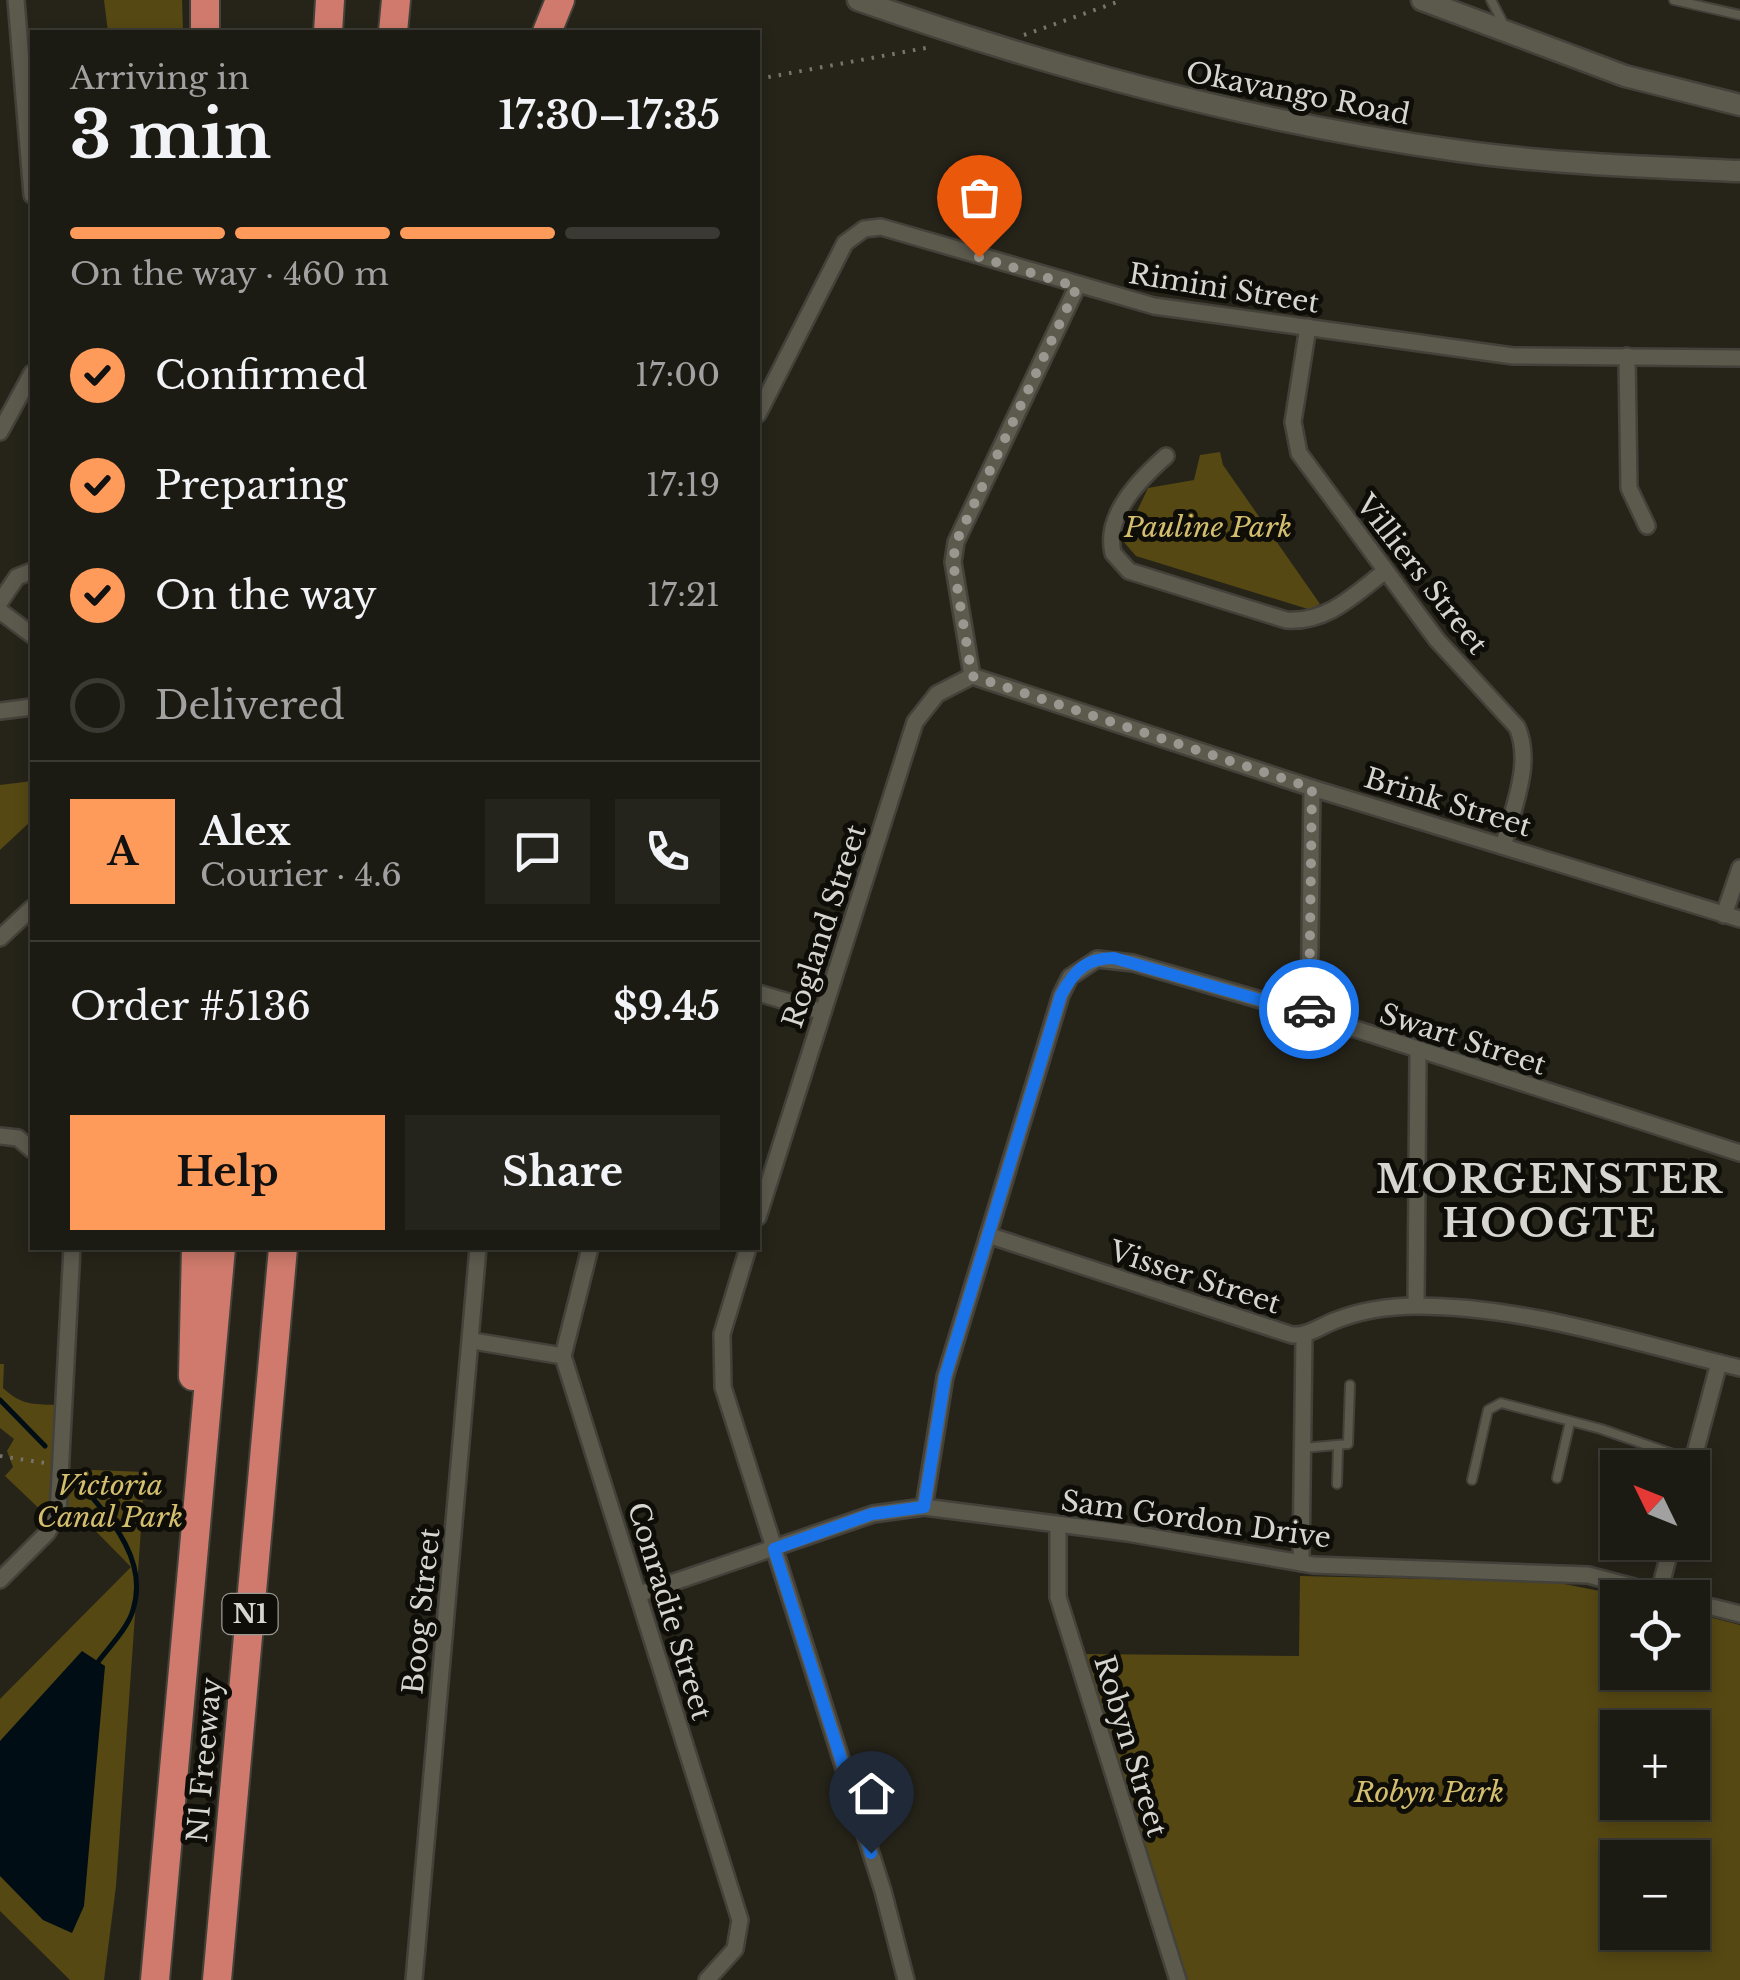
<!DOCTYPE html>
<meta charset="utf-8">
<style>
body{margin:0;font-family:"Libre Baskerville",serif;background:#25241c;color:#f1f3f6;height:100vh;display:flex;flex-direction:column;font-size:38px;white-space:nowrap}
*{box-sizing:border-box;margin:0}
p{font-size:32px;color:#a0a1a0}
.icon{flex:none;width:55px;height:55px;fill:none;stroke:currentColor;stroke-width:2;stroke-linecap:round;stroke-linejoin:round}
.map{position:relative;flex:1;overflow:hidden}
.drawer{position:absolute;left:30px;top:30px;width:730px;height:1220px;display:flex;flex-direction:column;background:#1c1b13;border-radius:0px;box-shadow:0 5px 15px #0003,0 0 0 2px #3a3933}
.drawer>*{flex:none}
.needle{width:65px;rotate:313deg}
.controls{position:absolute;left:1600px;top:1450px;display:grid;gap:20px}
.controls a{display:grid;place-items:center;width:110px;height:110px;border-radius:0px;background:#1c1b13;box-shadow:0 5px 15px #0003,0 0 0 2px #3a3933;font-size:50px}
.pin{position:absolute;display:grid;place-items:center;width:85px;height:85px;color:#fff;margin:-102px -42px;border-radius:50% 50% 50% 0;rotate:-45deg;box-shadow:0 0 10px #0007}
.pin .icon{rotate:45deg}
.courier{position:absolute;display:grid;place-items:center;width:100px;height:100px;margin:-50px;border:8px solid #1a73e8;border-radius:50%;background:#fff;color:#222;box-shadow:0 2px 12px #0007}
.overview em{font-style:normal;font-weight:800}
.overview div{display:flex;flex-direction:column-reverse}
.overview{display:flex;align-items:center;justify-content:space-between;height:170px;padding:0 40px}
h1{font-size:65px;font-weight:800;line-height:75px}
.bar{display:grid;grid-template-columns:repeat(4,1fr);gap:15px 10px;align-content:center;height:120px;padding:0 40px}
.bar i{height:12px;border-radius:8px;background:#3a3933}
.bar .on{background:#ff9b5a}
.bar p{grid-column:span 4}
.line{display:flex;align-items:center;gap:25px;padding:0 40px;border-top:2px solid #3a3933}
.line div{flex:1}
.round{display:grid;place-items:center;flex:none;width:105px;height:105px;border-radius:0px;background:#25241c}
ol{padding:0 40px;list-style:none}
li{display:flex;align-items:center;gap:30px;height:110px}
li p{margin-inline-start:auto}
li .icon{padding:10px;border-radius:50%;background:#ff9b5a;color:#111;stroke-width:4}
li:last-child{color:#a0a1a0}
li i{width:55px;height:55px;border:5px solid #3a3933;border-radius:50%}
.primary-button{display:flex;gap:20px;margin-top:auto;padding:20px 40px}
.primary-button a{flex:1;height:115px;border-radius:0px;background:#ff9b5a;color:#111;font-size:40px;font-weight:800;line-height:115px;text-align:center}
.primary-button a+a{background:#25241c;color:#f1f3f6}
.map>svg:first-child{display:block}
.green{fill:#554813;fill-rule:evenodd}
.water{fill:#000d15}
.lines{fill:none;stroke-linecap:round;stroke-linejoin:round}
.stream{stroke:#000d15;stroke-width:5}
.service-casing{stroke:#43413a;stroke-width:12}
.minor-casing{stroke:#43413a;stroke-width:20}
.secondary-casing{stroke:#43413a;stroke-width:25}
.motorway-casing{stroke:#43413a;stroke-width:32}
.path{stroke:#77756c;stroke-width:4;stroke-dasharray:2.5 8;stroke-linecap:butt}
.service{stroke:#5c594d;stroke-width:8}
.minor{stroke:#5c594d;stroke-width:15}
.secondary{stroke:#5c594d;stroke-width:20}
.motorway{stroke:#cf7a6c;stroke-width:28}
.done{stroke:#99978f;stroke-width:10;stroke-dasharray:0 18}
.route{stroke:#1a73e8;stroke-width:12}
.labels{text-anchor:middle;stroke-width:10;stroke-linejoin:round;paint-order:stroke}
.shield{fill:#0e0d08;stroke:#9b9993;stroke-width:2.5}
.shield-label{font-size:25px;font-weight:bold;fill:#d7d5cf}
.street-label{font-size:28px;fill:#d7d5cf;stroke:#0e0d08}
.park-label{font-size:28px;font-style:italic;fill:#d3be6e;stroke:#0e0d08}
.district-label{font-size:38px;font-weight:bold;letter-spacing:2.5px;fill:#d7d5cf;stroke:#0e0d08}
</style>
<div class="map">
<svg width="1740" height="1980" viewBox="0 0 1740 1980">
<rect width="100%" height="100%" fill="#262419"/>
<g class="green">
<path d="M104 0H182L183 32H108Z"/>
<path d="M1220 452 1223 465 1320 604 1311 610 1136 556 1123 541 1148 488 1194 480 1200 455Z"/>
<path d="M32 781V820L0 850V785Z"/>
<path d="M0 1364H4L3 1388C21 1405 32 1404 56 1405L48 1517 5 1476 13 1467 7 1451 14 1439 0 1428Z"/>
<path d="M68 1469 145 1472 116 1886 104 1980H70L0 1911V1699L131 1567 74 1509H66Z"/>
<path d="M1300 1576 1554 1582 1630 1597 1618 1598V1672H1692L1693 1613 1740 1625V1980H1188L1084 1654 1299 1656ZM1618 1728H1692V1802H1618ZM1618 1858H1692V1932H1618Z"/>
</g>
<path class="water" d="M82 1651 105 1666 84 1906 72 1933 43 1920 0 1876V1741Z"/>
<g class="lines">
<g class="stream">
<path d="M0 1400 45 1446"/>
<path d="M78 1481C109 1517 149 1559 133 1610 128 1628 109 1647 98 1662"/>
</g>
<g class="service-casing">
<g id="service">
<path d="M1491 0 1505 27"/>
<path d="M1674 0 1740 15"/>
<path d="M1303 1448 1348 1444 1350 1385"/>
<path d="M1644 1468 1648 1446"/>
<path d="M1557 1478 1570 1422"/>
<path d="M1472 1480 1488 1410 1501 1403 1601 1429 1693 1461"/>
<path d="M1337 1484 1338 1449"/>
</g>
</g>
<g class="minor-casing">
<g id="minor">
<path d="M16 0 32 195"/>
<path d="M1308 327 1293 422 1299 453 1437 640 1517 727C1533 763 1513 807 1504 844"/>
<path d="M1627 356 1629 488 1647 526"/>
<path d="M758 414 845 243 864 229 881 227 1154 306 1513 356 1740 358"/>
<path d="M0 432 32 373"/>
<path d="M1166 456C1140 479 1104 515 1113 553L1129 571 1286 620C1327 623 1354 595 1384 572"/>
<path d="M0 602 17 577 32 571"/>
<path d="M0 611 32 635"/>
<path d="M972 676 1312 788 1740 919"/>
<path d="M972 676 953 562 956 542 1077 287"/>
<path d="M0 711 32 707"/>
<path d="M1724 915 1740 868"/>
<path d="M0 938 32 908"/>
<path d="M758 993 823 1012"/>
<path d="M1309 1014 1312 788"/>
<path d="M0 1136 18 1138 32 1150"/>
<path d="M758 1217 915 722 937 694 972 676"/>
<path d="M988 1235 1292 1335C1308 1336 1319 1327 1334 1321 1359 1311 1390 1306 1417 1306 1527 1306 1634 1343 1740 1368"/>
<path d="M590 1248 563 1356 740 1920 735 1949 707 1980"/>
<path d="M748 1248 722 1334 723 1387 883 1891 906 1980"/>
<path d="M1416 1306 1418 1053"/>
<path d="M473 1341 563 1356"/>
<path d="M1691 1468 1719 1363"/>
<path d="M924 1507 945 1377 1061 995 1070 977 1097 959 1133 963 1309 1014 1740 1153"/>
<path d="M1058 1525V1597L1178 1980"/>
<path d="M1301 1563 1304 1336"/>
<path d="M0 1580 47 1533 58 1514 72 1248"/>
<path d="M1659 1593 1672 1542"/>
<path d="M639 1594 873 1514 924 1507 1127 1533 1313 1565 1588 1575 1676 1598"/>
<path d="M1692 1602 1740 1614"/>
<path d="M414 1980 478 1248"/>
</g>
</g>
<g class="secondary-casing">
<g id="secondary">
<path d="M858 0C1054 69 1254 123 1460 151 1553 164 1647 167 1740 171"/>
<path d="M1422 0 1625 76 1740 105"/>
</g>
</g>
<g class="motorway-casing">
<g id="motorway">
<path d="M205 0V32"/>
<path d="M328 32 330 0"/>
<path d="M393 32 396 0"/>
<path d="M547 32 560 0"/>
<path d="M193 1376 196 1248"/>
<path d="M155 1980 221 1248"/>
<path d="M217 1980 283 1248"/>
</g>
</g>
<g class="path">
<path d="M1024 35 1123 0"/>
<path d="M758 79 931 47"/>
<path d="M0 1456 45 1463"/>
</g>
<use href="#service" class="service"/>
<use href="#minor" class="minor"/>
<use href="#secondary" class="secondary"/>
<use href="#motorway" class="motorway"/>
</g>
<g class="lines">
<path class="done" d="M979 257 1077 287 956 542 953 562 972 676 1312 788 1309 1009"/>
<path class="route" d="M871 1853 774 1549 872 1514 924 1507 945 1377 1061 995C1074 971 1086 958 1114 958L1309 1014V1009"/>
</g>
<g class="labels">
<rect class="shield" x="222.5" y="1594" width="55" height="40" rx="8"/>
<g class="shield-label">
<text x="250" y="1623">N1</text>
</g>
<g class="street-label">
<text transform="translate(1298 93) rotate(11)" y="10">Okavango Road</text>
<text transform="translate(1224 288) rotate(9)" y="10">Rimini Street</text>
<text transform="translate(1422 574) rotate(52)" y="10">Villiers Street</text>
<text transform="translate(1448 802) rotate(17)" y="10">Brink Street</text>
<text transform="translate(824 926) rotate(-72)" y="10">Rogland Street</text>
<text transform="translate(1463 1039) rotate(18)" y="10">Swart Street</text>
<text transform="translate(1195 1277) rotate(18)" y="10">Visser Street</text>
<text transform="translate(1196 1519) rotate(8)" y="10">Sam Gordon Drive</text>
<text transform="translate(421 1611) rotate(-84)" y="10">Boog Street</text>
<text transform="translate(670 1611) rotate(73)" y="10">Conradie Street</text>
<text transform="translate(1131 1746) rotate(73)" y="10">Robyn Street</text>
<text transform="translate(204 1760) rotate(-85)" y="10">N1 Freeway</text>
</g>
<g class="park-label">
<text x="1208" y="537">Pauline Park</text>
<text x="110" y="1495">Victoria<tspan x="110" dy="32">Canal Park</tspan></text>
<text x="1429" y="1802">Robyn Park</text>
</g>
<g class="district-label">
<text x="1550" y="1193">MORGENSTER<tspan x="1550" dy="44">HOOGTE</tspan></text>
</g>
</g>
</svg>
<div class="controls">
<a><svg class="needle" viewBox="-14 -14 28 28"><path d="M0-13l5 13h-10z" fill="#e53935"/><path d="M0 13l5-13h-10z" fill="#a0a1a0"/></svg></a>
<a><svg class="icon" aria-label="locate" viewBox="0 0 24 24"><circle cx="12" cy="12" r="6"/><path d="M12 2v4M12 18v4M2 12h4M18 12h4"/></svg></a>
<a>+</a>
<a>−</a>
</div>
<div class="pin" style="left:979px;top:257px;background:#ea580c"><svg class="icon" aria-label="bag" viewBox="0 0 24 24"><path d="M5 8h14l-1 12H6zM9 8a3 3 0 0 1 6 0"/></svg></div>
<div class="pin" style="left:871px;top:1853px;background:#1f2937"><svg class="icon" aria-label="home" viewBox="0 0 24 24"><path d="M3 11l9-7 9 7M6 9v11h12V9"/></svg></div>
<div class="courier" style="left:1309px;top:1009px"><svg class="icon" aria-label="car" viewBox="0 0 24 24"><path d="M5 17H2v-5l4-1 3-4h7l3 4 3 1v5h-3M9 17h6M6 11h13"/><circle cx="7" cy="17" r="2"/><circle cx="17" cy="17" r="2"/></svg></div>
<section class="drawer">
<div class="overview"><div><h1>3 min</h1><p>Arriving in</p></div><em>17:30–17:35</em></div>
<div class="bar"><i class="on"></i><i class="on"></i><i class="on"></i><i></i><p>On the way · 460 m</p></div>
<ol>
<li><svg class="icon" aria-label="check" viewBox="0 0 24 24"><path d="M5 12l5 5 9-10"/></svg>Confirmed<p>17:00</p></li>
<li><svg class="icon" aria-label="check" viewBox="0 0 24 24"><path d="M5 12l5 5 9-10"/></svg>Preparing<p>17:19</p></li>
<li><svg class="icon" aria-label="check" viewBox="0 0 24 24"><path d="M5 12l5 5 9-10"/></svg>On the way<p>17:21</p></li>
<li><i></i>Delivered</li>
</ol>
<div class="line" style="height:180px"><b class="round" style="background:#ff9b5a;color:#111">A</b><div><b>Alex</b><p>Courier · 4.6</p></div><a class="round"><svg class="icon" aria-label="chat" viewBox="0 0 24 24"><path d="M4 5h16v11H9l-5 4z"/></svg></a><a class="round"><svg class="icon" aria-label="phone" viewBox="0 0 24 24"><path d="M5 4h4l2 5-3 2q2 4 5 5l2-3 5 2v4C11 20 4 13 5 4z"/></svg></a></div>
<div class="line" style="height:130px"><div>Order #5136</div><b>$9.45</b></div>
<div class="primary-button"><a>Help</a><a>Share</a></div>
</section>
</div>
